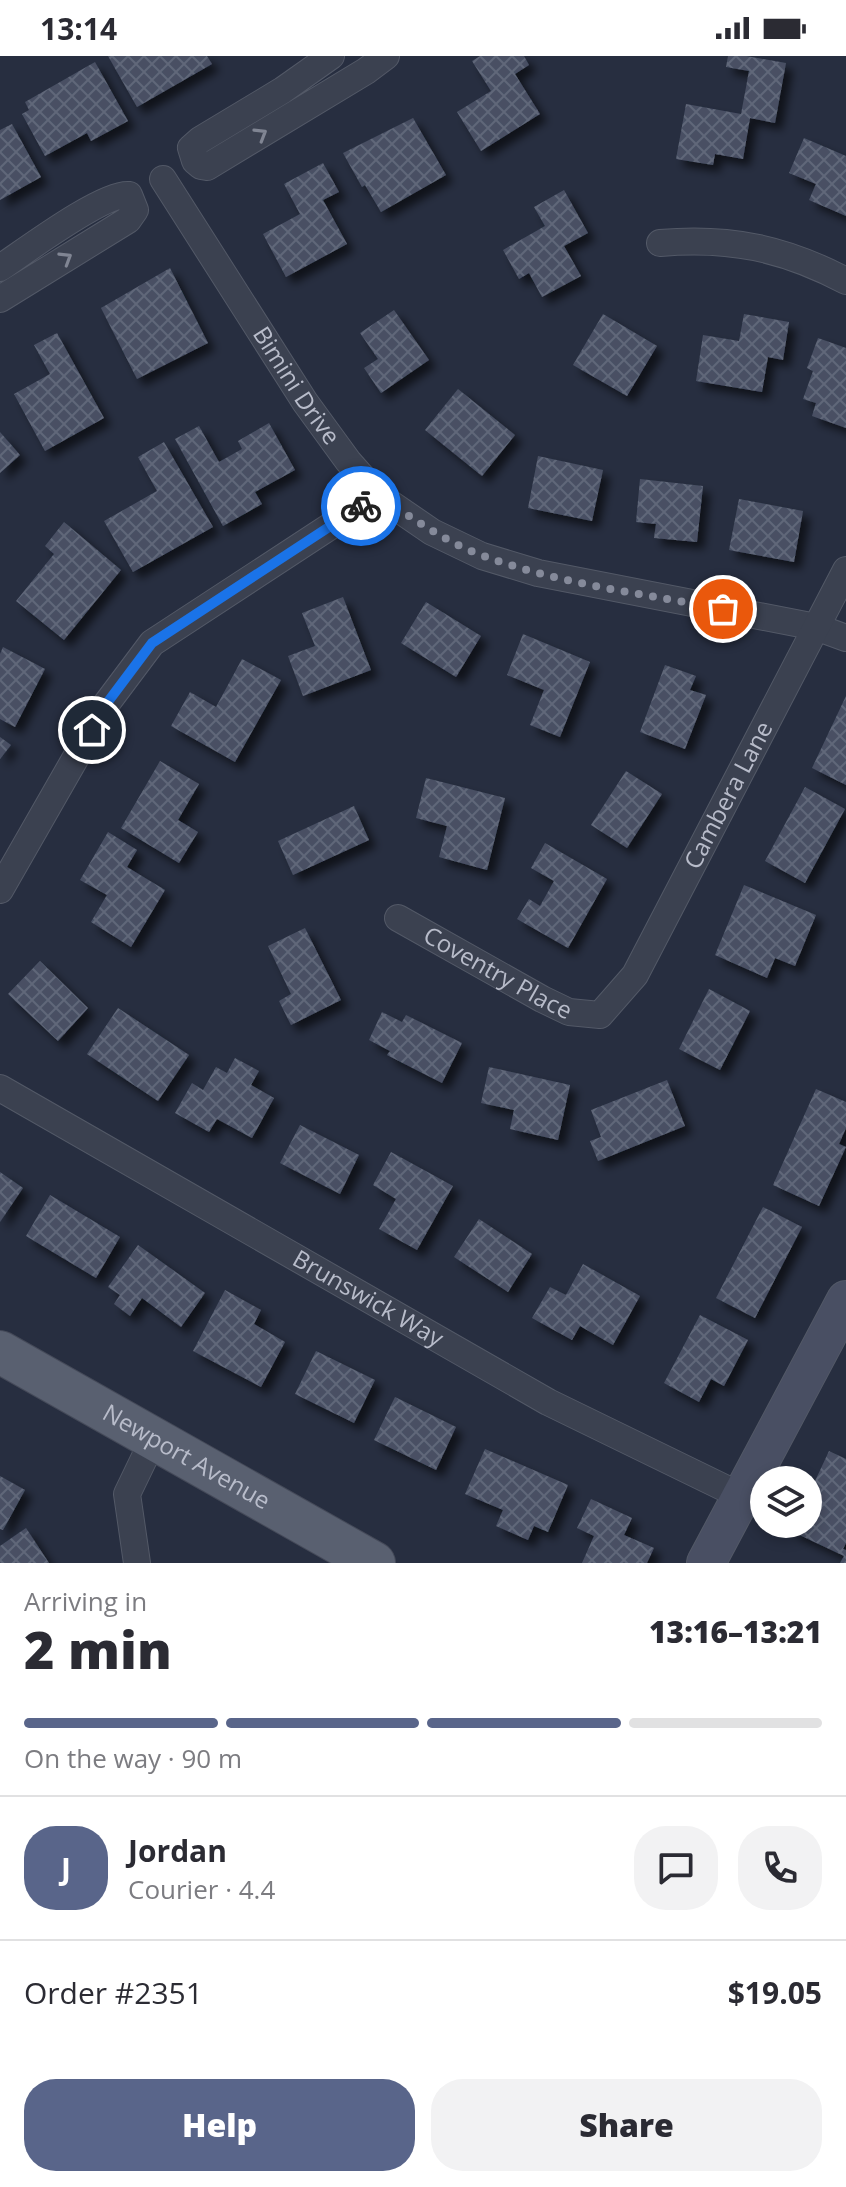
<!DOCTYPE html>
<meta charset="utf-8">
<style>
body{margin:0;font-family:"Open Sans",sans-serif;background:#f2f2f3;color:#2b2b33;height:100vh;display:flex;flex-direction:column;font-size:30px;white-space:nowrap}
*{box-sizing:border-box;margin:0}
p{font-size:26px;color:#7c7c81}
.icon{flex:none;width:44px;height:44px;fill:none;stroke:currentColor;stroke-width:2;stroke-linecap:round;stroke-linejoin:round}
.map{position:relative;height:1507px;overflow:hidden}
.drawer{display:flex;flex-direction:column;background:#fff;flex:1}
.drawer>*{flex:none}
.fabs{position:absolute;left:750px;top:1410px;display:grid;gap:16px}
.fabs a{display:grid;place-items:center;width:72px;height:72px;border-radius:50%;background:#fff;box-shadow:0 4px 12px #0003;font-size:40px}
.pin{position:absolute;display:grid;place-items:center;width:68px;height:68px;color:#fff;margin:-34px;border:4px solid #fff;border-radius:50%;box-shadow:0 2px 8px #0007}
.courier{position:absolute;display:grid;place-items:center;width:80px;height:80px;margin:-40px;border:6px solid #1a73e8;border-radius:50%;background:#fff;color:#222;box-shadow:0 2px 10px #0007}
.headline em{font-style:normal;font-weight:800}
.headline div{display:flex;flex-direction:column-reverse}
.headline{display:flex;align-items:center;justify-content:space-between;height:136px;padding:0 24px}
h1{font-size:52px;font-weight:800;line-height:60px}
.bar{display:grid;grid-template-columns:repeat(4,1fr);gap:12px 8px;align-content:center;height:96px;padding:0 24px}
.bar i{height:10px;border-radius:6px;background:#e1e1e2}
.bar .current{background:#59658a}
.bar p{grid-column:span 4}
.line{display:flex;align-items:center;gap:20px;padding:0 24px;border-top:2px solid #e1e1e2}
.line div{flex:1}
.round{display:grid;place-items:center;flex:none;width:84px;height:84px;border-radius:32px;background:#f2f2f3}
.action{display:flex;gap:16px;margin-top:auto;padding:16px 24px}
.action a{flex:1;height:92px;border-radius:32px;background:#59658a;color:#fff;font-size:32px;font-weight:800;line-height:92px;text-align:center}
.action a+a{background:#f2f2f3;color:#2b2b33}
.status{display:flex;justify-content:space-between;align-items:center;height:56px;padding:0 40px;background:#fff;direction:ltr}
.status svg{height:22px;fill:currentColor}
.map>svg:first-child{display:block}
.building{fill:url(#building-cross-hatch);filter:url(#shadow)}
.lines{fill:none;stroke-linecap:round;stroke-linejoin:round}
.street-casing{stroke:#535967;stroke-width:28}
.secondary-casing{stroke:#535967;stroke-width:40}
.primary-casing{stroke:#454a59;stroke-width:44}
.street{stroke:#3b4150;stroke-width:26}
.secondary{stroke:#494f63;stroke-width:38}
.primary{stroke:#596070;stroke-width:42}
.oneway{stroke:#808593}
.done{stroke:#858a9a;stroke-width:8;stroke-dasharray:0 14.4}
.route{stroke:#1a73e8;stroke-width:10}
.labels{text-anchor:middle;stroke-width:6;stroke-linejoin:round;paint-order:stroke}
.street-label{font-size:24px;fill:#b8bcca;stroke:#202635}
</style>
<div class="status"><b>13:14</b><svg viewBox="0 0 49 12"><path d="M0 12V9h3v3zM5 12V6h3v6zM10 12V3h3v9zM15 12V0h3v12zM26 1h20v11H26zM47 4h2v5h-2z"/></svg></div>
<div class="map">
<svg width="846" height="1507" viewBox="0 0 846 1507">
<defs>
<pattern id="building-cross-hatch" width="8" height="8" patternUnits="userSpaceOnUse" patternTransform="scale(2)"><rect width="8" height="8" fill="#485064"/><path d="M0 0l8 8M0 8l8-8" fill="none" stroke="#606779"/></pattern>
<filter id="shadow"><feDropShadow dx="7" dy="7" stdDeviation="4" flood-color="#0009"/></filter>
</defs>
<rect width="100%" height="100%" fill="#272e40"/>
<g class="building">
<path d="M108 0H207L212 8 137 51Z"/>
<path d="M480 0H524L529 9 515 18 540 58 481 95 457 56 491 35 472 5Z"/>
<path d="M728 0H746L786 7 775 67 750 62 743 103 715 98 713 109 676 103 686 48 741 58 749 15 726 11Z"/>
<path d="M95 6 128 65 91 85 87 77 45 100 22 58 29 54 25 46Z"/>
<path d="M413 62 446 119 381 156 365 129 362 131 343 97Z"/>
<path d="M12 68 41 121 0 144V74Z"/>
<path d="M804 82 846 100V160L809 144 816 128 789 117Z"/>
<path d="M323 107 339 136 323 144 347 188 286 221 263 178 300 158 284 128Z"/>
<path d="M564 134 588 177 564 190 581 220 542 241 529 217 519 223 503 194 545 170 534 151Z"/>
<path d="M170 212 208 287 137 323 101 252Z"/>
<path d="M394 254 429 304 381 337 364 312 378 303 360 277Z"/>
<path d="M603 258 657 290 627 340 573 309Z"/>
<path d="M744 258 789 266 783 304 768 301 762 336 696 325 703 279 739 285Z"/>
<path d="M57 277 104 362 45 395 14 338 50 318 34 289Z"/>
<path d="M818 282 846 292V372L812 360 816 347 803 343 813 315 807 312Z"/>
<path d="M458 333 515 379 482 420 425 374Z"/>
<path d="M269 367 295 414 255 436 262 448 223 470 175 383 199 370 219 406 242 393 238 385Z"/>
<path d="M0 376 20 399 0 417Z"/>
<path d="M164 386 213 471 133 516 104 465 157 435 138 401Z"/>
<path d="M538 400 603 414 592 465 528 452Z"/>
<path d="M640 423 703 430 697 486 654 482 656 468 636 466Z"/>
<path d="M739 443 803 455 794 506 729 494Z"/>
<path d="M64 466 121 514 64 584 16 545 54 498 45 490Z"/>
<path d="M343 541 371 614 303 640 288 600 315 590 302 557Z"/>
<path d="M426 546 481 580 456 621 401 587Z"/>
<path d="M523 578 590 606 560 681 530 669 544 634 507 619Z"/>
<path d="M3 591 45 613 15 671 0 663V598Z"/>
<path d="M242 603 281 624 235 706 171 670 190 636 216 651Z"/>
<path d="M665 609 696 620 690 634 706 639 685 693 640 676Z"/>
<path d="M846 640V729L812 712Z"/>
<path d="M0 681 11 689 0 703Z"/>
<path d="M160 705 199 728 178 764 198 776 179 807 121 772Z"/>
<path d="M626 715 662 738 627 792 591 769Z"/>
<path d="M426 722 505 742 487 814 439 801 447 770 416 762Z"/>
<path d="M805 731 845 753 805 827 765 805Z"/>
<path d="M354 750 369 784 293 819 278 785Z"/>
<path d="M108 776 137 794 127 811 165 834 131 891 91 866 107 839 80 824Z"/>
<path d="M545 787 607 823 568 892 517 863 529 843 540 850 554 825 531 812Z"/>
<path d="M744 829 816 859 795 910 775 902 767 922 715 899Z"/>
<path d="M305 872 341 944 291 969 279 945 291 938 268 890Z"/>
<path d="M40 905 88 952 58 985 8 938Z"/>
<path d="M709 933 750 955 720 1014 679 993Z"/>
<path d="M118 952 189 999 158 1045 87 998Z"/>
<path d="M382 956 402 966 406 959 462 987 442 1027 387 999 390 995 369 984Z"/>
<path d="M235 1002 259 1015 251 1029 274 1042 252 1082 217 1063 209 1076 175 1057 192 1027 203 1034 216 1011 227 1017Z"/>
<path d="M489 1011 570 1029 558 1084 510 1073 514 1054 481 1047Z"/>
<path d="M667 1024 685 1070 598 1105 590 1085 601 1081 591 1054Z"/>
<path d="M816 1033 846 1046V1072L839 1088 846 1091 819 1150 773 1129Z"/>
<path d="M300 1069 359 1099 340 1138 280 1107Z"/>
<path d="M391 1096 453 1130 417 1194 379 1173 396 1143 373 1129Z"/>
<path d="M0 1116 23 1132 0 1166Z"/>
<path d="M50 1139 120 1181 96 1222 26 1180Z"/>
<path d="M763 1151 802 1171 755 1262 716 1242Z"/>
<path d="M479 1163 532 1198 508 1236 454 1201Z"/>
<path d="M138 1189 205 1237 181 1271 142 1242 130 1260 114 1248 120 1239 108 1231Z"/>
<path d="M583 1208 640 1240 613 1289 580 1270 572 1284 532 1262 550 1231 566 1239Z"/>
<path d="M225 1234 261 1254 254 1268 285 1286 261 1331 193 1295Z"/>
<path d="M700 1259 748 1284 724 1330 711 1323 699 1346 664 1327Z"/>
<path d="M316 1295 375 1324 354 1367 295 1338Z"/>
<path d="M395 1341 456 1371 436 1414 374 1384Z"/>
<path d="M485 1393 568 1429 548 1476 534 1470 528 1484 496 1470 503 1454 465 1438Z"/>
<path d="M829 1395 846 1403V1487L843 1493 846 1494V1507H840L844 1500 791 1475 795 1468H808V1440Z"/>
<path d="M0 1420 25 1434 3 1474 0 1473Z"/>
<path d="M591 1443 632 1462 624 1479 654 1492 647 1507H582L594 1480 577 1472Z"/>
<path d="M26 1472 49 1507H0V1490Z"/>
</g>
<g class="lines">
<g class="street-casing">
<g id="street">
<path d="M331 0 283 34 200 84 191 92 195 105 201 110 207 111 366 15 386 0"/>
<path id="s1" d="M163 123 305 346 348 405 378 439 432 476 482 500 538 517 816 571 846 582"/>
<path d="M660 187C729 181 784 192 846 225"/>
<path d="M0 212C24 196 104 136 129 139L135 154 128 164 0 243"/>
<path d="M0 834 107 647 152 587 378 439"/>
<path id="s2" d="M398 862 542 943 569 956 600 959 635 919 846 514"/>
<path id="s3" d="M0 1032 548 1346 741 1440"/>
<path d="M137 1507 127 1438 154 1382"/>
</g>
</g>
<g class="secondary-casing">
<path id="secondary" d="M706 1507 846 1244"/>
</g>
<g class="primary-casing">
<g id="primary">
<path id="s4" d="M0 1296 374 1507"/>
</g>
</g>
<use href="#street" class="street"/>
<use href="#secondary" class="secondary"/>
<use href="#primary" class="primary"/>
</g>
<defs><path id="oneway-chevron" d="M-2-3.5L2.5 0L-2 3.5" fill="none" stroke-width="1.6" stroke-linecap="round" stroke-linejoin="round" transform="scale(2)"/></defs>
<g class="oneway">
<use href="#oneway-chevron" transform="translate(261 78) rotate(-31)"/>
<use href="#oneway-chevron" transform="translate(66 202) rotate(-32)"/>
</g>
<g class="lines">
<path class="done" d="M361 450 378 439C412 462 445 486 484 500 559 528 645 538 723 553"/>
<path class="route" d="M92 674 107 647 152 587 361 450"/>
</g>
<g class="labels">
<g class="street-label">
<text dy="8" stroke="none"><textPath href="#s1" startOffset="246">Bimini Drive</textPath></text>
<text dy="8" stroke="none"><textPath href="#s2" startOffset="482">Cambera Lane</textPath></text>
<text dy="8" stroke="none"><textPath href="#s2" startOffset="114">Coventry Place</textPath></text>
<text dy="8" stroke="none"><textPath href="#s3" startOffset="424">Brunswick Way</textPath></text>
<text dy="8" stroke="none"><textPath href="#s4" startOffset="214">Newport Avenue</textPath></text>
</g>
</g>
</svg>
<div class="fabs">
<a><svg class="icon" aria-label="layers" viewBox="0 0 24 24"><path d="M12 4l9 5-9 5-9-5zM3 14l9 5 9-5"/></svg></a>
</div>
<div class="pin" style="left:723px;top:553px;background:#ea580c"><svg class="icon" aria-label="bag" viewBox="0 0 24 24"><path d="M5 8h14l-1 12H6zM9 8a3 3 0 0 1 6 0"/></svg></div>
<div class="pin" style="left:92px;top:674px;background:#1f2937"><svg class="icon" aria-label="home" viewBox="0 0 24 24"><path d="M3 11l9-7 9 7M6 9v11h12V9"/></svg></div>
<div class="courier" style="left:361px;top:450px"><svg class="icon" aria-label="bike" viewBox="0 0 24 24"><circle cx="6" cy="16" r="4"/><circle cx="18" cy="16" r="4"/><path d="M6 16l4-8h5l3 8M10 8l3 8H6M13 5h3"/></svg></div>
</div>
<section class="drawer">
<div class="headline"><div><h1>2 min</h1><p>Arriving in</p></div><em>13:16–13:21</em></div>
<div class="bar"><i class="current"></i><i class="current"></i><i class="current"></i><i></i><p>On the way · 90 m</p></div>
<div class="line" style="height:144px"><b class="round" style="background:#59658a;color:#fff">J</b><div><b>Jordan</b><p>Courier · 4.4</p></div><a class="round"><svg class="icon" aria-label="chat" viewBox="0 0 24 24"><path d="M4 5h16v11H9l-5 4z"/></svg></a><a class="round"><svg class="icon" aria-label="phone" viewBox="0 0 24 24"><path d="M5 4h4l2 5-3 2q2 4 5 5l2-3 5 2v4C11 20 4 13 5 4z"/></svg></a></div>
<div class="line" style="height:104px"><div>Order #2351</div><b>$19.05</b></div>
<div class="action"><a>Help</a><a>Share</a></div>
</section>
